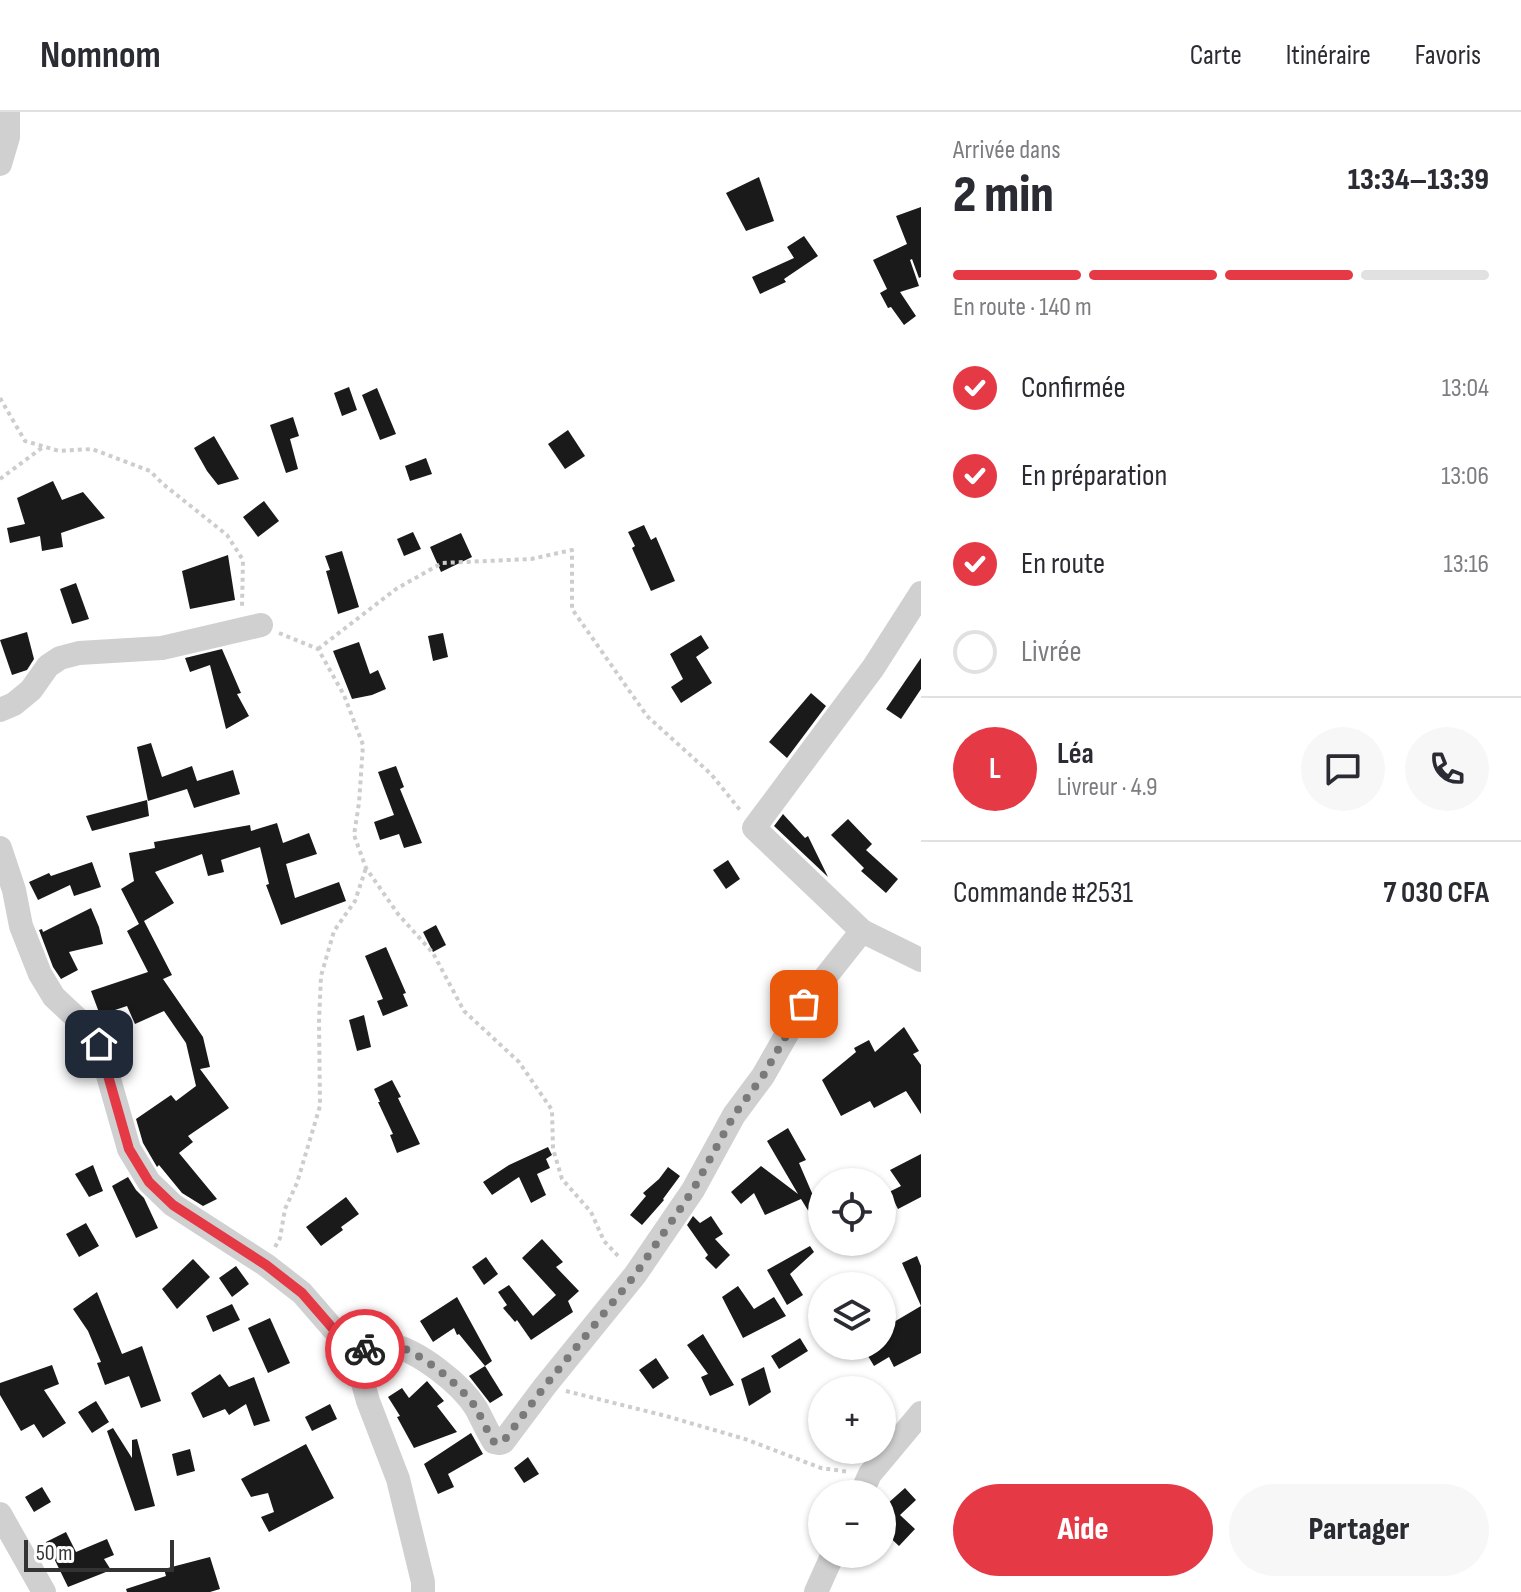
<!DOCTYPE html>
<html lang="fr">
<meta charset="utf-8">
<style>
body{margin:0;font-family:"Sofia Sans Condensed",sans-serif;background:#f7f7f7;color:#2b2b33;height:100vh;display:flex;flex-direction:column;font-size:30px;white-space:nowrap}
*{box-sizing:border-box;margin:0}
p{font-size:26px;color:#7c7c81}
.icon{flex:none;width:44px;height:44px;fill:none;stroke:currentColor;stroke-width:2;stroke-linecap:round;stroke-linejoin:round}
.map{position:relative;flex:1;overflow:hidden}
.panel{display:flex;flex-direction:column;background:#fff;width:600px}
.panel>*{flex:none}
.controls{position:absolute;left:808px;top:1056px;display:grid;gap:16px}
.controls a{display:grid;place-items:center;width:88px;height:88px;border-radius:50%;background:#fff;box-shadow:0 2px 6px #0004;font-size:40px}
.scale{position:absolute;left:24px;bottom:20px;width:150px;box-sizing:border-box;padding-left:8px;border:4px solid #333;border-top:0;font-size:22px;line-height:28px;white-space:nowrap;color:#333;-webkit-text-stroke:6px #fff;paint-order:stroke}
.pin{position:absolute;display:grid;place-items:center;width:68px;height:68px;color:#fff;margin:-34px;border-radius:16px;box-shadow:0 4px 12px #0006}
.courier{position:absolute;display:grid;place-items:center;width:80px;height:80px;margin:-40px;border:6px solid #e63946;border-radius:50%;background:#fff;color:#222;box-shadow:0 2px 10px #0007}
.headline em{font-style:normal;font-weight:800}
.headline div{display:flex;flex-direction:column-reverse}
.headline{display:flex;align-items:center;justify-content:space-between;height:136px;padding:0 32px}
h1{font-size:52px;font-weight:800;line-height:60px}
.bar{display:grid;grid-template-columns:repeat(4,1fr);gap:12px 8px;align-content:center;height:96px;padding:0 32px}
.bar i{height:10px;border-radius:6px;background:#e1e1e2}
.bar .selected{background:#e63946}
.bar p{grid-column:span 4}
.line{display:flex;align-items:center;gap:20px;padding:0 32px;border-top:2px solid #e1e1e2}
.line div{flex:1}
.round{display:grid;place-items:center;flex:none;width:84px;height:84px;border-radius:42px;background:#f7f7f7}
ol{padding:0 32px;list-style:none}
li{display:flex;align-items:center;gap:24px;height:88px}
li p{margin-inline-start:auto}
li .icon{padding:8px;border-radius:50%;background:#e63946;color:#fff;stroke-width:4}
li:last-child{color:#7c7c81}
li i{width:44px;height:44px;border:4px solid #e1e1e2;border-radius:50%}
.cta{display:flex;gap:16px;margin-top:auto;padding:16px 32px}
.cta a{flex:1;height:92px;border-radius:48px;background:#e63946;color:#fff;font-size:32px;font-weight:800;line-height:92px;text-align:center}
.cta a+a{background:#f7f7f7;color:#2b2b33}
header{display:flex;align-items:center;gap:48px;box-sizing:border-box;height:112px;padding:0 40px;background:#fff;border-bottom:2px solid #e1e1e2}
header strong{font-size:38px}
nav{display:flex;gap:44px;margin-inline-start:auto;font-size:28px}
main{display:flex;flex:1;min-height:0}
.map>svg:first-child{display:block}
.building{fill:#1a1a1a}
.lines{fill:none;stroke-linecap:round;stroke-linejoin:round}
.path{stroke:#cdcdcd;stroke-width:4;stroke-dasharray:4 4;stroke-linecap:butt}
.minor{stroke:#d0d0d0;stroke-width:24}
.done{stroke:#7a7a7a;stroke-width:8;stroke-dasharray:0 14.4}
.route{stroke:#e63946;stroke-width:10}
</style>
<header>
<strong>Nomnom</strong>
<nav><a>Carte</a><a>Itinéraire</a><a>Favoris</a></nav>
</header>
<main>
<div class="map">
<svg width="921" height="1480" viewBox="0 0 921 1480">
<rect width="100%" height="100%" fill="#fff"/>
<g class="building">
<path d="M759 65 774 109 746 119 726 81Z"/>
<path d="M921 95V165L919 166 912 147 910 148 919 174 900 180 916 204 904 213 891 195 888 196 880 181 887 177 873 148 907 132 896 104Z"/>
<path d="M804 124 818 144 784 167 786 170 760 182 752 165 794 146 787 135Z"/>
<path d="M349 275 357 298 342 304 334 281Z"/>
<path d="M377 276 396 322 380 328 362 283Z"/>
<path d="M293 305 299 324 290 327 298 357 286 361 270 313Z"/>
<path d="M568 318 585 344 565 357 548 332Z"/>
<path d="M214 324 239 367 218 373 207 359 194 336Z"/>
<path d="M426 346 432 362 410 369 405 354Z"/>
<path d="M53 369 62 388 83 380 105 406 61 421 63 435 42 439 40 424 10 431 7 416 25 412 17 386Z"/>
<path d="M264 389 279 409 258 425 243 405Z"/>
<path d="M644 413 651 428 656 425 675 469 651 479 632 436 635 434 628 420Z"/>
<path d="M413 420 421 437 404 444 397 427Z"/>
<path d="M461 421 472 445 441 460 430 435Z"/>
<path d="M342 439 359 495 338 502 326 459 330 458 325 444Z"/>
<path d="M228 443 235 488 190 497 182 459Z"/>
<path d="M76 471 89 507 72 512 60 477Z"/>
<path d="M27 520 34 547 27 558 12 563 0 528Z"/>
<path d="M443 521 448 545 433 549 428 524Z"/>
<path d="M701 523 709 536 696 545 712 571 681 591 671 575 683 567 670 542Z"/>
<path d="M359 530 370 562 378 558 386 577 372 583 352 587 333 539Z"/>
<path d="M222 537 241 581 237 582 249 604 226 617 210 553 190 560 185 546Z"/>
<path d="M921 546V577L901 607 886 597Z"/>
<path d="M811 581 826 594 787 646 769 630Z"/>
<path d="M151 631 162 665 192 654 197 669 233 658 240 682 194 696 187 677 148 689 137 635Z"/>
<path d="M396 654 404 675 400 677 422 731 404 736 399 722 380 728 374 710 394 703 378 660Z"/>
<path d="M147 688 149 704 92 719 86 704Z"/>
<path d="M783 702 805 726 808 724 828 765 774 714Z"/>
<path d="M848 707 872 732 866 738 898 767 886 781 861 759 864 756 831 723Z"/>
<path d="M277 711 283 731 309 721 317 742 286 752 295 786 339 770 346 789 281 813 266 773 269 772 260 735 221 748 224 760 208 764 202 742 155 760 174 791 144 809 172 863 163 867 203 925 210 955 200 957 229 996 188 1024 193 1030 179 1041 217 1087 203 1094 182 1081 159 1053 157 1055 143 1031 136 1007 171 983 176 989 196 974 186 931 164 899 135 912 127 894 100 903 91 879 148 860 127 819 139 812 121 777 134 769 129 741 155 736 154 730 250 713 251 719Z"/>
<path d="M728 748 740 767 726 777 713 758Z"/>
<path d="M92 750 101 775 74 784 70 773 38 788 29 770 49 761 51 764Z"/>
<path d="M91 796 99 815 103 832 69 840 78 858 61 867 53 855 39 818 42 817 43 820Z"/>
<path d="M436 813 446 833 433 840 423 820Z"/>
<path d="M386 835 406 881 403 882 408 894 383 904 377 889 383 887 365 844Z"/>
<path d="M364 903 371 935 357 939 349 908Z"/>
<path d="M904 915 919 939 913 942 921 953V1002L906 979 874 996 870 989 841 1004 822 968 856 940 854 936 869 928 875 940Z"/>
<path d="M392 968 401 985 398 986 420 1032 397 1041 390 1023 393 1022 378 990H380L374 977Z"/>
<path d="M788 1016 806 1048 799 1051 818 1095 809 1100 801 1087 765 1103 754 1081 741 1092 731 1080 761 1054 798 1082 767 1029Z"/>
<path d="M548 1035 552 1043 546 1047 550 1056 537 1062 546 1083 531 1091 519 1065 492 1083 483 1070 509 1053Z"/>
<path d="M921 1042V1085L898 1097 889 1080 901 1074 890 1058Z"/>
<path d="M93 1053 103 1079 89 1085 75 1062Z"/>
<path d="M668 1055 680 1064 663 1087 664 1088 642 1113 630 1103 646 1084 643 1081 659 1067Z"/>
<path d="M128 1065 136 1078 144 1086 158 1116 136 1126 112 1074Z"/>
<path d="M346 1085 359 1102 341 1115 343 1118 321 1134 306 1115Z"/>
<path d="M693 1104 700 1111 711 1104 723 1122 715 1127 730 1143 716 1157 705 1146 708 1143 687 1113Z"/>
<path d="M86 1111 99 1134 79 1145 66 1122Z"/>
<path d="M542 1127 563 1150 556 1155 579 1179 568 1189 573 1200 531 1228 517 1208 515 1210 503 1196 507 1193 498 1180 509 1173 533 1204 556 1183 522 1146Z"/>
<path d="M810 1134 814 1140 790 1162 803 1183 787 1193 767 1158Z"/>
<path d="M917 1144 921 1154V1194L902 1151Z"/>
<path d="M486 1145 498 1162 484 1173 472 1155Z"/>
<path d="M193 1147 210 1165 177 1197 162 1177Z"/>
<path d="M236 1154 249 1172 232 1185 219 1166Z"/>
<path d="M738 1174 754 1197 774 1185 786 1204 743 1226 722 1185Z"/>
<path d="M97 1180 122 1242 142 1234 161 1289 141 1296 129 1264 105 1273 97 1251 101 1250 88 1219 73 1197Z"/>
<path d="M457 1185 492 1249 485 1254 459 1222 457 1223 454 1216 433 1230 420 1209Z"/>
<path d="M232 1192 240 1208 213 1220 206 1204Z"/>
<path d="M921 1194V1241L894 1255 889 1245 874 1254 865 1239 873 1234H882V1217Z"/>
<path d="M270 1206 290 1251 268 1261 248 1216Z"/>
<path d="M703 1222 734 1273 710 1284 701 1265 708 1262 687 1233Z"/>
<path d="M800 1226 808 1239 779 1257 771 1244Z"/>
<path d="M656 1246 669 1266 653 1277 639 1258Z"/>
<path d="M52 1253 59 1272 44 1278 66 1311 43 1326 34 1312 21 1319 0 1283V1271Z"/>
<path d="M485 1254 503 1283 490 1291 469 1264Z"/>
<path d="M764 1255 771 1280 749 1294 741 1267Z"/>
<path d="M220 1262 229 1275 254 1265 270 1309 254 1314 246 1292 229 1303 225 1297 203 1306 191 1281Z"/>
<path d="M427 1269 444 1289 437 1294 457 1320 414 1336 397 1305 400 1304 388 1285 402 1276 409 1286Z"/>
<path d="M96 1289 109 1310 92 1321 78 1300Z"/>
<path d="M330 1292 337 1307 312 1319 305 1305Z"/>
<path d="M113 1316 132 1346V1328L137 1327 155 1394 135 1399 107 1319Z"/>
<path d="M471 1321 483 1342 448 1362 454 1375 438 1382 424 1352Z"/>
<path d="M306 1332 334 1386 269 1420 261 1405 274 1400 268 1381 251 1385 241 1367Z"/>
<path d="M190 1337 195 1359 177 1364 172 1342Z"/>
<path d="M528 1345 539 1362 524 1371 514 1356Z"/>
<path d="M42 1375 51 1390 34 1400 25 1385Z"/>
<path d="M905 1376 916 1388 900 1403 915 1417 899 1434 883 1419 882 1420V1387L887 1392Z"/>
<path d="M66 1420 76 1440 107 1427 114 1443 104 1447 111 1458 68 1475 46 1430Z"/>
<path d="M210 1445 220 1477 210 1480H127L126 1477 166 1464 164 1457Z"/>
</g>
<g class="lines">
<g class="path">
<path d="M0 286 25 329 59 339 92 337 150 359 163 372 227 423 243 448 242 495"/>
<path d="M0 367 43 335"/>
<path d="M279 521 318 537 344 583 363 633 359 691 354 723 366 756 398 802 433 841 464 899 519 950 552 998 553 1037 562 1067 591 1100 604 1129 620 1146"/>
<path d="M318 537 396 477 442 451 531 447 572 438V497L647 604 711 662 740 698"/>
<path d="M275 1135 280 1126 285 1097 297 1071 320 994 319 910 321 864 334 819 355 789 366 756"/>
<path d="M566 1279 666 1304 745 1327 821 1356 850 1360"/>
</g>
<g class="minor">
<path d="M0 52 8 25V0"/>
<path d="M0 598 14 592 31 578 48 554 60 546 79 541 162 536 261 513"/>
<path d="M0 736 14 778 21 814 40 862 54 885 83 912 99 932 129 1037 149 1070 173 1093 266 1153 302 1181 355 1242 368 1289 398 1367 423 1470V1480"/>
<path d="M862 819 754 716 873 556 921 481"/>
<path d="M355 1242C366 1237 378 1230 391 1233 419 1239 461 1272 476 1296 482 1307 487 1319 494 1330L499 1331 503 1330 545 1274 635 1163 693 1078 734 1003 763 964 804 892 862 819 921 848"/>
<path d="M861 1382 870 1362 921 1301"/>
<path d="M0 1402 44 1480"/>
<path d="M816 1480 833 1442"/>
</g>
</g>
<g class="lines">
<path class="done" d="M365 1237C372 1234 382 1231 390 1232 416 1236 462 1274 476 1296 482 1307 487 1319 494 1330H503L545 1274 635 1163 693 1078 734 1003 763 964 804 892"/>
<path class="route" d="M99 932 129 1037 149 1070 173 1093 266 1153 302 1181 355 1242 365 1237"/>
</g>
</svg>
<div class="controls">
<a><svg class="icon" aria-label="locate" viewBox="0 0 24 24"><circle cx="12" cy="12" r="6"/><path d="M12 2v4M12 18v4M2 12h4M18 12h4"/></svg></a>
<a><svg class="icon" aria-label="layers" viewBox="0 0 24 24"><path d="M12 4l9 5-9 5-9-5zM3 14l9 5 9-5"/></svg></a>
<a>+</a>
<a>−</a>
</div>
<div class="scale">50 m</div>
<div class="pin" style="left:804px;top:892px;background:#ea580c"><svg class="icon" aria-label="bag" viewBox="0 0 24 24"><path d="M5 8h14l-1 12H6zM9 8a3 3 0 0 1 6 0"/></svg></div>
<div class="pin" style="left:99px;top:932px;background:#1f2937"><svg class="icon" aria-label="home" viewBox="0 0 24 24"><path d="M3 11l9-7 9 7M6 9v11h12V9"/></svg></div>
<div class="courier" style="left:365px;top:1237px"><svg class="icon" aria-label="bike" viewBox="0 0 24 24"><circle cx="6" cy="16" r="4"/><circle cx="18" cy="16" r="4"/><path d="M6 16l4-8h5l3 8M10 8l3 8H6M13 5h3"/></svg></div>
</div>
<section class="panel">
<div class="headline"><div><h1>2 min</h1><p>Arrivée dans</p></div><em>13:34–13:39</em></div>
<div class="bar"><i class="selected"></i><i class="selected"></i><i class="selected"></i><i></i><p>En route · 140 m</p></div>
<ol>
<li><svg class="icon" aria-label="check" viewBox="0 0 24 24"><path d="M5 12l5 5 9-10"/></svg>Confirmée<p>13:04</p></li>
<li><svg class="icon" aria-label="check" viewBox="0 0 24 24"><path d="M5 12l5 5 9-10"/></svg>En préparation<p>13:06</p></li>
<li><svg class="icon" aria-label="check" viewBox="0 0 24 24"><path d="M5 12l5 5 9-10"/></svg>En route<p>13:16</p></li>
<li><i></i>Livrée</li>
</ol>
<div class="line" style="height:144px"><b class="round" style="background:#e63946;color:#fff">L</b><div><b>Léa</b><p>Livreur · 4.9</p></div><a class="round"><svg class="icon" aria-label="chat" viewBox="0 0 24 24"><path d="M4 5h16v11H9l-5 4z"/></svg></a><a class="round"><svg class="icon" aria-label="phone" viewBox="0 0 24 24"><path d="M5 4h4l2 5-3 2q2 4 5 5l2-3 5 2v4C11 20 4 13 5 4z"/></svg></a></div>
<div class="line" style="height:104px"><div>Commande #2531</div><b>7 030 CFA</b></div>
<div class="cta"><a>Aide</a><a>Partager</a></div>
</section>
</main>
